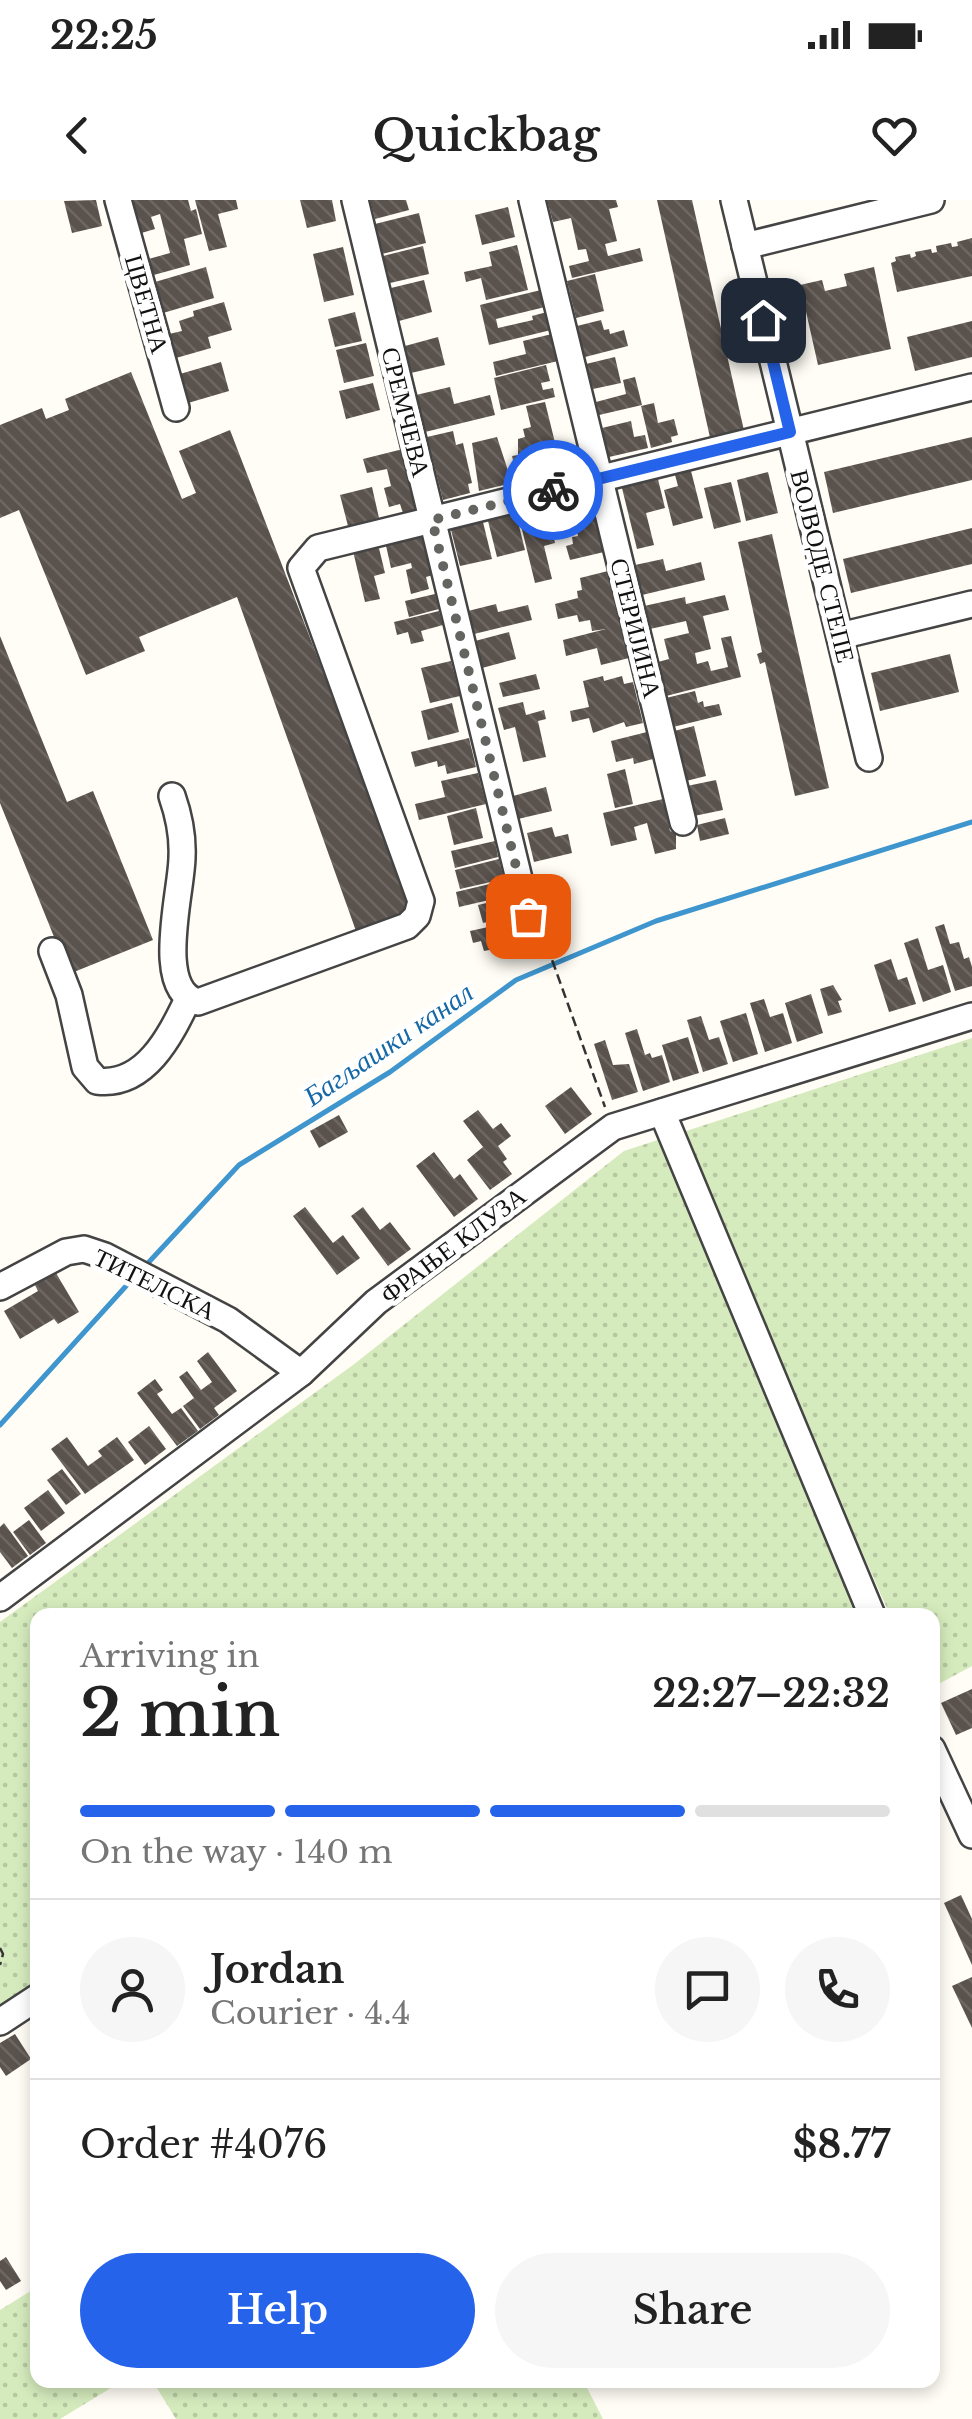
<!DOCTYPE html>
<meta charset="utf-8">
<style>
body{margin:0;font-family:"Libre Baskerville",serif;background:#f6f6f6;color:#222;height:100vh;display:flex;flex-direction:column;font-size:38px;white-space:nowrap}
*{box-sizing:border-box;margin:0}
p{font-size:32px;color:#767676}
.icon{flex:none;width:55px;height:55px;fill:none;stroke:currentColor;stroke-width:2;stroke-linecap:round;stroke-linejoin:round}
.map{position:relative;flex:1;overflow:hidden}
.sheet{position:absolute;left:30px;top:1408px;width:910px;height:780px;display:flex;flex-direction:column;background:#fff;border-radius:20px;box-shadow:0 5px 15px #0003}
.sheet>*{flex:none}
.pin{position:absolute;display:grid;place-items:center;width:85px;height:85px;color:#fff;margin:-42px;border-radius:20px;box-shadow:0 5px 15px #0006}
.courier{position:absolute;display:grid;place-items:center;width:100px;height:100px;margin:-50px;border:8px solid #2563eb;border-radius:50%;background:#fff;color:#222;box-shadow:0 2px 12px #0007}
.headline em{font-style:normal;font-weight:600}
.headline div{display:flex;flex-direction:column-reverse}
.headline{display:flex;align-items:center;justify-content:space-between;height:170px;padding:0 50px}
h1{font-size:65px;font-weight:600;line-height:75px}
.bar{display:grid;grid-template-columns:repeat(4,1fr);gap:15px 10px;align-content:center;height:120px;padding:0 50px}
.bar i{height:12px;border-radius:8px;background:#e0e0e0}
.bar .on{background:#2563eb}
.bar p{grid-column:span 4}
.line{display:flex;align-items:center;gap:25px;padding:0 50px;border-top:2px solid #e0e0e0}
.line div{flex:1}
.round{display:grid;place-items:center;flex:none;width:105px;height:105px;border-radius:52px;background:#f6f6f6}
.cta{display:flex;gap:20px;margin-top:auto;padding:20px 50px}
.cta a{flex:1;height:115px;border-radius:60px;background:#2563eb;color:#fff;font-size:40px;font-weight:600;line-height:115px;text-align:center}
.cta a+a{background:#f6f6f6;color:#222}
.status{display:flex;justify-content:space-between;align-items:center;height:70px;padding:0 50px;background:#fff;direction:ltr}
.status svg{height:28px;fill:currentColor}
header{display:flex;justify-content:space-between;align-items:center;height:130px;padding:0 50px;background:#fff;font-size:45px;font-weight:600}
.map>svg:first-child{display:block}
.grass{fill:url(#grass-dots)}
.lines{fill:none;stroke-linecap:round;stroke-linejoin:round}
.stream{stroke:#3f96cf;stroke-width:5}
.building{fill:url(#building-back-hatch)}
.minor-casing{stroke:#444;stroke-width:30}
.path{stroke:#333;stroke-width:2.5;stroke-dasharray:10 5;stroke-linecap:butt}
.minor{stroke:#fff;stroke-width:25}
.done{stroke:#646461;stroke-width:10;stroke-dasharray:0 18}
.route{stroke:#2563eb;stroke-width:12}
.labels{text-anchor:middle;stroke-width:10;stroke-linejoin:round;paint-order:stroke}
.street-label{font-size:25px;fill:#111;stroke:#fff}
.water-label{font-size:28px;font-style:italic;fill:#1768a6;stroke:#fff}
</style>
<div class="status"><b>22:25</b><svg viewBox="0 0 49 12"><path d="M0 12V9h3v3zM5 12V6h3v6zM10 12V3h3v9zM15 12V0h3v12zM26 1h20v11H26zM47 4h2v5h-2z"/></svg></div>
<header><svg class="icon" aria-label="back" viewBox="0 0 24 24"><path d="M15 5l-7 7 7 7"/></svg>Quickbag<svg class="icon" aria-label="heart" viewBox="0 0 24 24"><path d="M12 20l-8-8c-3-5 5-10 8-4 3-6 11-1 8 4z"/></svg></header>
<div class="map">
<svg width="972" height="2219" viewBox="0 0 972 2219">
<defs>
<pattern id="grass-dots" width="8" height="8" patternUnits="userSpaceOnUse" patternTransform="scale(2.5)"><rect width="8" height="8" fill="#d5ebbd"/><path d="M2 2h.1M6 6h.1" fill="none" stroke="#b6c8a1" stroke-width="1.8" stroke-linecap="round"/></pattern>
<pattern id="building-back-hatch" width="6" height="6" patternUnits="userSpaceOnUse" patternTransform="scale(2.5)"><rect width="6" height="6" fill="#5a524d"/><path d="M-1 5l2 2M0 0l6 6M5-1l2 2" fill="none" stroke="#6d6662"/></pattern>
</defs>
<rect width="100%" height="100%" fill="#fffdf5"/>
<g class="grass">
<path d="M972 838V1466L933 1487 932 1415H890L677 934Z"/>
<path d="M664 938 865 1415H38L37 1789 0 1812V1422L353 1165 624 951Z"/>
<path d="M37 2087 38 2180H124L60 2219H0V2110Z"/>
<path d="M152 2180H583L603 2219H176Z"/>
</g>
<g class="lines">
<g class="stream">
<path d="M148 1063 239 965 390 872 516 780 656 721 972 622"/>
<path d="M0 1225 127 1085"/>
</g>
</g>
<g class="building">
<path d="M96 0 102 26 72 33 64 1Z"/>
<path d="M124 0H188L191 11 196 9 202 34 184 39 190 65 150 76 145 60 170 53 160 14 151 17 155 29 138 34Z"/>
<path d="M195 0H236L238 9 218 14 227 47 209 51Z"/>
<path d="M300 0H332L336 21 307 28Z"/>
<path d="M370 0H406L409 10 375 19Z"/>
<path d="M547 0H616L618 7 609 9 617 41 605 44 608 56 640 48 643 61 572 78 569 66 589 61 586 49 578 50 571 18 553 22Z"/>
<path d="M657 0H692L745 235 711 242Z"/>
<path d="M508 7 515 37 482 45 475 15Z"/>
<path d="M419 13 426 43 382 54 375 24Z"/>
<path d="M972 38V76L897 92 891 63 896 61 895 57 910 54 911 58 916 56 915 52 931 49 932 53 937 52 936 46 951 43 952 47 958 46 957 42Z"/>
<path d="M517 45 528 90 486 100 481 78 466 82 464 72 492 66 489 52Z"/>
<path d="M423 46 429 74 390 83 383 56Z"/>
<path d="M343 47 354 95 324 102 313 54Z"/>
<path d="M206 67 214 98 163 113 155 82Z"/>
<path d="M874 67 891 149 818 165 800 85 822 80 825 91 847 86 844 74Z"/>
<path d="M595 74 604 111 576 118 567 81Z"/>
<path d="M424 80 432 112 399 121 391 88Z"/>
<path d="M541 90 545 107 496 119 498 128 533 120 532 116 547 112 551 130 489 145 480 105Z"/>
<path d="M224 102 232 130 208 137 211 148 176 158 169 134 182 131 179 121 194 116 193 111Z"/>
<path d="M355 112 362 141 335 147 328 119Z"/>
<path d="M601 120 604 130 609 129 610 134 624 130 628 146 585 157 577 126Z"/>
<path d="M972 121V157L915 171 907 137Z"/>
<path d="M552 134 558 161 496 176 493 162 526 154 523 141Z"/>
<path d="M438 137 445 165 411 173 405 146Z"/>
<path d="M366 143 374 176 344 183 336 150Z"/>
<path d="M615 157 621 183 593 189 586 164Z"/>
<path d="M221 162 229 191 188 203 180 174Z"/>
<path d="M546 165 550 181 541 183 543 190 553 188 555 197 501 210 494 178Z"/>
<path d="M131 172 182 299 196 293 179 251 230 230 414 708 356 731 237 397 139 437 145 451 86 475 19 310 0 318V225L42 208 46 219 69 210 65 199Z"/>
<path d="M635 177 642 205 599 215 596 202 626 194 623 180Z"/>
<path d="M373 183 380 210 346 219 339 191Z"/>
<path d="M450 187 454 204 490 195 495 215 425 232 416 195Z"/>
<path d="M545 202 562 271 518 282 512 256 518 255V239L525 237 523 229 531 227 526 206Z"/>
<path d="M654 203 658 223 674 219 678 235 671 237 672 242 651 248 641 206Z"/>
<path d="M631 221 634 237 645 235 648 248 609 257 602 228Z"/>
<path d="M453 231 456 245 463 243 472 283 468 284 470 293 443 300 427 237Z"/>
<path d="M497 237 512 283 479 291 472 243Z"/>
<path d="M972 237V280L833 313 824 272Z"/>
<path d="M403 249 415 310 403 313 400 304 389 307 384 288 391 286 387 269 367 273 363 259Z"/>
<path d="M690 267 703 318 673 326 664 290 678 286 674 271Z"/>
<path d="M768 272 778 313 746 321 737 280Z"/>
<path d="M657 275 665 308 646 313 654 345 637 349 621 284Z"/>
<path d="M731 282 741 322 714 329 704 288Z"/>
<path d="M372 287 379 318 348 326 340 295Z"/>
<path d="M546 302 555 343 544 346 552 379 535 383 517 309Z"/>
<path d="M592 302 604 352 570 360 566 346 573 344 572 337 578 336 571 307Z"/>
<path d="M515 310 525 350 497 357 487 317Z"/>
<path d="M482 318 492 359 460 366 450 326Z"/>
<path d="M972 328V364L851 393 843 359Z"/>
<path d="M772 334 829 588 795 596 765 462 760 464 757 454 762 452 738 342Z"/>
<path d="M408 335 409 340 424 336 433 375 426 377 429 389 411 394 406 370 412 368 411 363 391 368 385 341Z"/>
<path d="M378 344 385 373 374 376 380 399 365 402 353 351Z"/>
<path d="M663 359 666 371 701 362 705 380 642 395 635 365Z"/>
<path d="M608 371 629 458 601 465 597 448 566 456 563 440 606 429 592 431 590 420 579 422 577 415 558 419 555 404 578 398 577 391 582 390 580 378Z"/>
<path d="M435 394 439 409 409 417 405 401Z"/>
<path d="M725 395 729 410 703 416 711 449 695 453 697 464 708 461 711 471 728 467 721 438 731 436 741 477 666 496 658 462 669 459 664 439 689 433 686 421 650 429 644 406 685 397 686 404Z"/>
<path d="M496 404 498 412 528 405 532 420 474 434 468 411Z"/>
<path d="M439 411 443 425 421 431 424 441 411 444 408 432 397 435 394 422Z"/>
<path d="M509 432 516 459 482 468 475 441Z"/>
<path d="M0 436 67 602 93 591 153 740 69 774 0 603Z"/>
<path d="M950 454 959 492 880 511 871 473Z"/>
<path d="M451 461 460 496 430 503 421 468Z"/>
<path d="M536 474 540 489 503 497 499 483Z"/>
<path d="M603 476 604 481 622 476 624 484 633 482 643 523 626 527 624 522 593 533 589 518 572 522 570 511 589 507 583 481Z"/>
<path d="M695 491 698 503 703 501 704 507 719 504 722 515 673 527 666 498Z"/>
<path d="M523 502 526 515 544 510 546 519 538 521 546 557 523 562 515 527 504 530 498 508Z"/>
<path d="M452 503 459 532 428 540 421 511Z"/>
<path d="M694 526 706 576 686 581 674 531Z"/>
<path d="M647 532 653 559 634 564 633 558 616 562 611 541Z"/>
<path d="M469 538 476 567 447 574 445 565 438 567 437 561 415 567 411 552Z"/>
<path d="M625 569 633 604 615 608 607 574Z"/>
<path d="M478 573 486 604 419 620 415 604 445 597 441 581Z"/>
<path d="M716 580 723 610 694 616 687 586Z"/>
<path d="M546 587 552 611 518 619 513 596Z"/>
<path d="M663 599 670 631 676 634V649L655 654 647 623 634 627 637 640 611 646 603 613Z"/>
<path d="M476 608 483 638 454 645 447 616Z"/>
<path d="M725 618 729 634 700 641 697 625Z"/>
<path d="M552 627 555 637 568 634 572 653 534 662 527 633Z"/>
<path d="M495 641 498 657 455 668 451 651Z"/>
<path d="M499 659 504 679 460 689 455 670Z"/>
<path d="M498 682 502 697 459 707 456 692Z"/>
<path d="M508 698 513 716 483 723 478 705Z"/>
<path d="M502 724 504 734 497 736 499 748 484 751 481 741 473 743 470 731Z"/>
<path d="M944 724 950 744 959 742 964 759 969 757 972 767V786L955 791 935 727Z"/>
<path d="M918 738 928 770 943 765 951 792 923 802 904 743Z"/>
<path d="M891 759 898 780 907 777 916 804 889 812 874 765Z"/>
<path d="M833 785 842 800 838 801 842 812 828 816 820 789Z"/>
<path d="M811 794 823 833 797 842 785 803Z"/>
<path d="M764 799 770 817 783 813 792 843 765 852 750 803Z"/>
<path d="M746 813 758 854 733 862 720 821Z"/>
<path d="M701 816 709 840 719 837 728 864 703 872 687 820Z"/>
<path d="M637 829 645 855 650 853 652 858 662 855 670 882 643 891 625 833Z"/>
<path d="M688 837 699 873 673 881 662 845Z"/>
<path d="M605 840 613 865 629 864 638 892 612 900 594 844Z"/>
<path d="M571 887 592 914 565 934 545 906Z"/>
<path d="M478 910 493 929 501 923 511 936 498 946 507 959 503 962 512 974 490 990 467 960 483 947 463 921Z"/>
<path d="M339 915 348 932 319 948 310 931Z"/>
<path d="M434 952 454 979 460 974 478 999 454 1017 416 966Z"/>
<path d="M305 1007 333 1043 343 1035 360 1058 337 1075 293 1016Z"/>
<path d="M363 1007 380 1030 390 1022 411 1049 388 1066 351 1016Z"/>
<path d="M56 1073 79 1112 58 1124 54 1119 20 1139 4 1111 38 1091 35 1085Z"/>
<path d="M208 1152 237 1191 214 1208 219 1215 200 1229 183 1206 194 1198 179 1177 187 1171 201 1190 212 1182 197 1161Z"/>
<path d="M155 1179 163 1190 157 1194 172 1214 181 1208 198 1231 177 1246 137 1193Z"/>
<path d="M149 1226 166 1249 145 1265 128 1242Z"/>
<path d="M67 1237 88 1266 102 1256 98 1251 117 1237 134 1260 85 1294 51 1249Z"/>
<path d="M62 1269 81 1294 66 1305 47 1280Z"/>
<path d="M48 1290 65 1313 41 1331 24 1308Z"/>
<path d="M29 1320 46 1343 30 1355 13 1332Z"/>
<path d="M4 1323 28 1356 12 1368 0 1352V1327Z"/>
<path d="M972 1489V1528L956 1535 941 1503Z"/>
<path d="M961 1695 972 1719V1765L944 1703Z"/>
<path d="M972 1777V1828L952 1786Z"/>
<path d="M15 1834 31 1859 6 1876 0 1867V1843Z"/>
<path d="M6 2057 21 2081 6 2090 0 2081V2061Z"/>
</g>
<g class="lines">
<g class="minor-casing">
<g id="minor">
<path d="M118 0 176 208"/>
<path d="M355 0 528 716"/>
<path d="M532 0 683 622"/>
<path d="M734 0 869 558"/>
<path d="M745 46 931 0"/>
<path d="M840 436 972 404"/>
<path d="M172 596C179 616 183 636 182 657 182 691 153 790 198 802L407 726 417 716 421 701 301 368 318 348 972 187"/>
<path d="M52 751 69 795 85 867 97 881C146 887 171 834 188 799"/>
<path d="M662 912 872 1415"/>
<path d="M0 1087 66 1052 84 1049 105 1056 228 1120 301 1173"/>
<path d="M0 1398 301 1173 376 1102 613 927 972 816"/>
<path d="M932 1549 972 1635"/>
<path d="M0 1822 38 1797"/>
</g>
</g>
<g class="path">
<path d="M542 732 605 907"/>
<path d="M0 1748 3 1754 0 1765"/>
</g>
<use href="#minor" class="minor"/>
</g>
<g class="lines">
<path class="done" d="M528 716 432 320 553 290"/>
<path class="route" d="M553 290 790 232 763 120"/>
</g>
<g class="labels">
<g class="street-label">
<text transform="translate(147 104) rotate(74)" y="9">ЦВЕТНА</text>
<text transform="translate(406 212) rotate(76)" y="9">СРЕМЧЕВА</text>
<text transform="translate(823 366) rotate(76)" y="9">ВОЈВОДЕ СТЕПЕ</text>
<text transform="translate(636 428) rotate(76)" y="9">СТЕРИЈИНА</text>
<text transform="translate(453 1045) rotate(-37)" y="9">ФРАЊЕ КЛУЗА</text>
<text transform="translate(155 1084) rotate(26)" y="9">ТИТЕЛСКА</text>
</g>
<g class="water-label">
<text transform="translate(388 844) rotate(-34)" y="10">Багљашки канал</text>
</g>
</g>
</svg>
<div class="pin" style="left:528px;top:716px;background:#ea580c"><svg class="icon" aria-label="bag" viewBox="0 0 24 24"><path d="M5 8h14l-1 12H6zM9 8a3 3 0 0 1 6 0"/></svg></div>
<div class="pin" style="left:763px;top:120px;background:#1f2937"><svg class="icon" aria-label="home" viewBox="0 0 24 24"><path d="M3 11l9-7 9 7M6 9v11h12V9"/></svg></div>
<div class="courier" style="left:553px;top:290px"><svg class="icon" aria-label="bike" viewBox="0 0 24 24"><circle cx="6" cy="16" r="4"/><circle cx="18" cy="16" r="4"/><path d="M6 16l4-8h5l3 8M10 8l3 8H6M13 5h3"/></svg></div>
<section class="sheet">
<div class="headline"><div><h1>2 min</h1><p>Arriving in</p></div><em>22:27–22:32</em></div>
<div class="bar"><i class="on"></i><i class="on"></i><i class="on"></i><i></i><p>On the way · 140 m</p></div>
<div class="line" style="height:180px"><a class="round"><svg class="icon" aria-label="person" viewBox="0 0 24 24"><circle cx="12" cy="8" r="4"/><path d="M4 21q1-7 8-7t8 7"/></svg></a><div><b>Jordan</b><p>Courier · 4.4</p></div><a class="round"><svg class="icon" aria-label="chat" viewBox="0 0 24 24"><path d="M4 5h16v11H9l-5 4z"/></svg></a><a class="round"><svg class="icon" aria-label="phone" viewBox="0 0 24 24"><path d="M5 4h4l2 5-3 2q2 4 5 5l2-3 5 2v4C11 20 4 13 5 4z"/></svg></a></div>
<div class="line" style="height:130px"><div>Order #4076</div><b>$8.77</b></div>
<div class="cta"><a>Help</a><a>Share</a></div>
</section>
</div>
